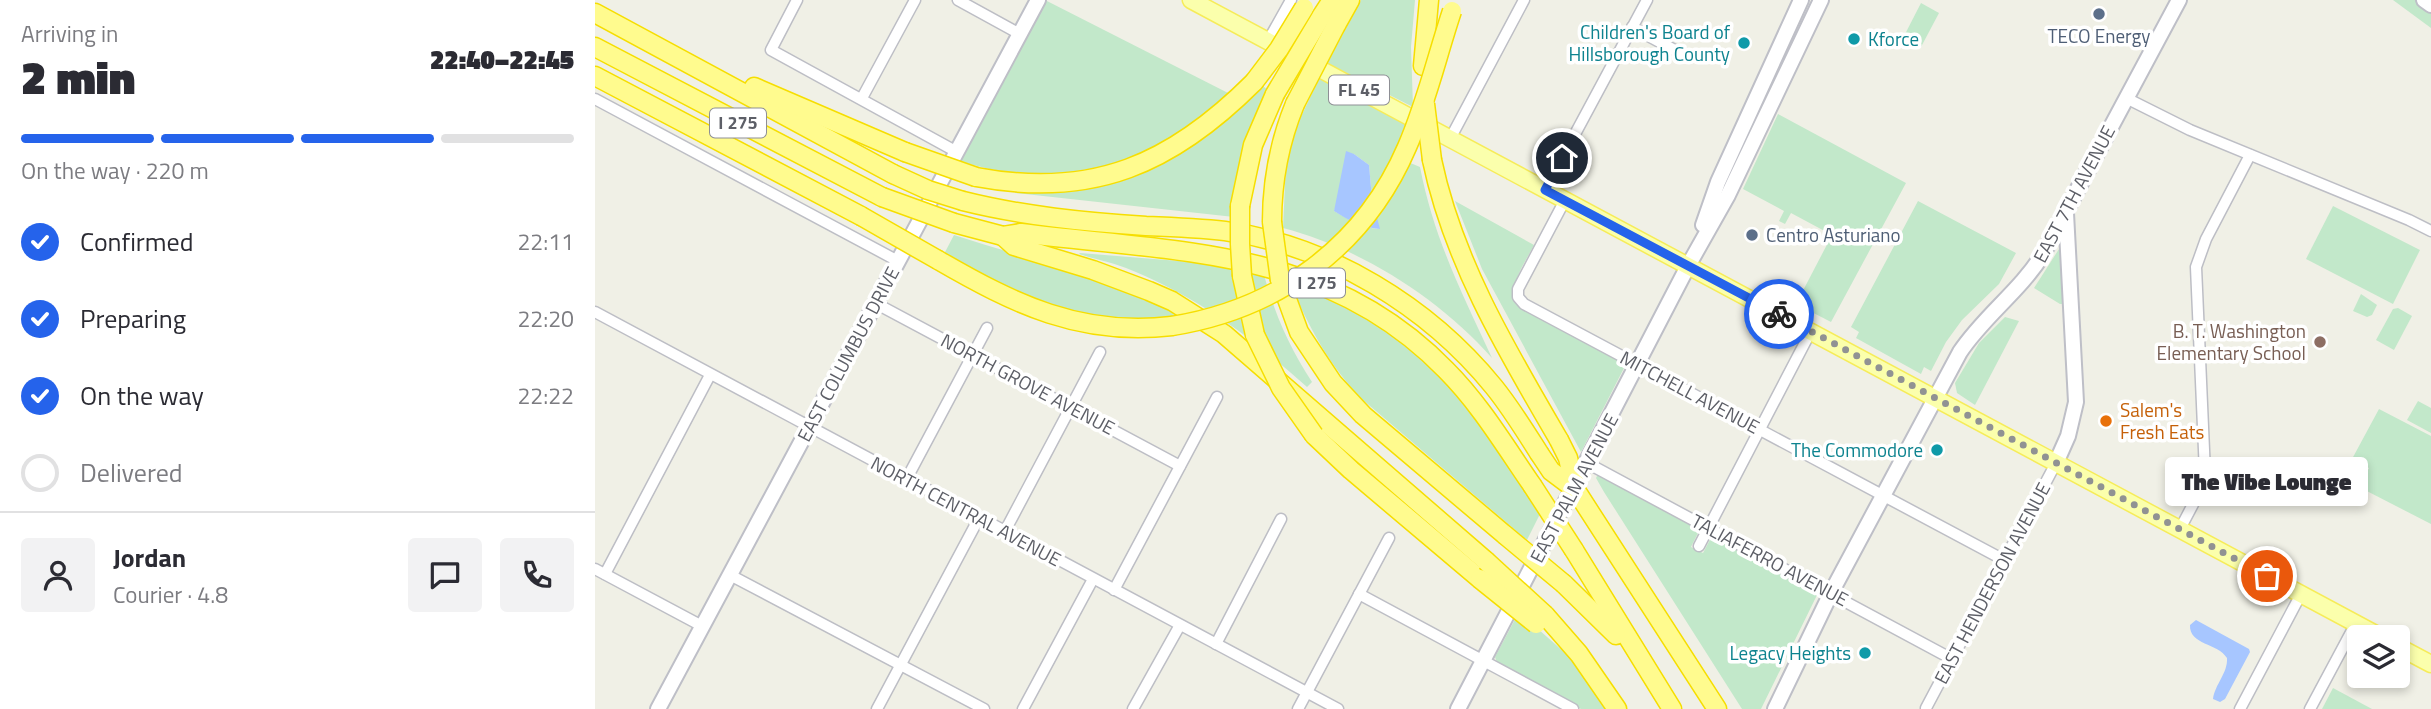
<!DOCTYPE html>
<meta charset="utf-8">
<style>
body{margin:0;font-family:"Titillium Web",sans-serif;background:#f2f2f3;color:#2b2b33;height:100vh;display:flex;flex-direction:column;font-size:26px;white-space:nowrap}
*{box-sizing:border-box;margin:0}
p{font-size:23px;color:#7c7c81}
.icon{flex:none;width:38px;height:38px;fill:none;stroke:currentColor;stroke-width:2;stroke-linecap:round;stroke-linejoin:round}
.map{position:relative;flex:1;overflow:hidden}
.details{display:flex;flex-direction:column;background:#fff;width:595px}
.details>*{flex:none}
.buttons{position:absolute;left:1752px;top:625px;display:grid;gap:14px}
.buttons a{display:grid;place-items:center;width:63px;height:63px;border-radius:7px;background:#fff;box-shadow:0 4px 10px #0003;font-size:35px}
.pin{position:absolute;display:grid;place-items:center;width:60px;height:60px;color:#fff;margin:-30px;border:4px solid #fff;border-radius:50%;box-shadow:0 2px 7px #0007}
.courier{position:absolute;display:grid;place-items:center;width:70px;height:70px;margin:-35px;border:5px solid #2563eb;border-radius:50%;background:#fff;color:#222;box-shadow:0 2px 9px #0007}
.bubble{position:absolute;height:49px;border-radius:7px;background:#fff;box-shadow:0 4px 10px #0003;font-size:23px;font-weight:800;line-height:49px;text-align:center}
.summary em{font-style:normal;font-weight:800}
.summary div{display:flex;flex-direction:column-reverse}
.summary{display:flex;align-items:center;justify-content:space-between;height:119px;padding:0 21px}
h1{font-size:46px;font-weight:800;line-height:52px}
.bar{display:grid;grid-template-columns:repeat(4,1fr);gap:10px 7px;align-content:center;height:84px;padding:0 21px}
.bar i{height:9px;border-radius:5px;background:#e1e1e2}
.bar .active{background:#2563eb}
.bar p{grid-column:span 4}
.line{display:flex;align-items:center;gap:18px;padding:0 21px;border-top:2px solid #e1e1e2}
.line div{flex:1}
.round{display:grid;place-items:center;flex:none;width:74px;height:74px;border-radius:7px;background:#f2f2f3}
ol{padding:0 21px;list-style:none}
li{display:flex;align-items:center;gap:21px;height:77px}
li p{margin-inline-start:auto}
li .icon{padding:7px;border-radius:50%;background:#2563eb;color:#fff;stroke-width:4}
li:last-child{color:#7c7c81}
li i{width:38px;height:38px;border:4px solid #e1e1e2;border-radius:50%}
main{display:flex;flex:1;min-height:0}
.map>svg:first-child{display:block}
.green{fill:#c2e8ca;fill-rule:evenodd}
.water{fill:#a7c6ff}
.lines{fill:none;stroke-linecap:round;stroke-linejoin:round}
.street-casing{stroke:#bdbec5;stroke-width:13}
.secondary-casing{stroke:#bebfc7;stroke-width:18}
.primary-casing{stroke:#f6ec59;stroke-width:19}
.highway-casing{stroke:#f6de00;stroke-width:21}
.street{stroke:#fff;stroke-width:10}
.secondary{stroke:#fff;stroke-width:14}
.primary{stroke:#fbffac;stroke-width:16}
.highway{stroke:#fffb8e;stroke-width:18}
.highway-bridge-casing{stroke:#f6de00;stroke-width:21;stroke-linecap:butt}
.highway-bridge{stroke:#fffb8e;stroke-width:18}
.done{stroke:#909293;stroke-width:7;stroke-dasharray:0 12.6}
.route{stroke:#2563eb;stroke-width:9}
.service-dot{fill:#5c6f8a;stroke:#fff;stroke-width:2.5}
.culture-dot{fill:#0f9aa8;stroke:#fff;stroke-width:2.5}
.education-dot{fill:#8d6e63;stroke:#fff;stroke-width:2.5}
.food-dot{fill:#e8710a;stroke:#fff;stroke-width:2.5}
.labels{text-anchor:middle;stroke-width:7;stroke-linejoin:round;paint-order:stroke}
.shield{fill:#fff;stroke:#8e8f95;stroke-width:2}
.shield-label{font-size:18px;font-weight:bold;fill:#5d5f67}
.culture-label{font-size:19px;fill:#0d838f;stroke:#fff;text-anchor:end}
.service-label{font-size:19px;fill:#4e5e75;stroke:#fff}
.street-label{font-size:19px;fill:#5d5f67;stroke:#fff}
.education-label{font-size:19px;fill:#785e54;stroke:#fff;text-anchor:end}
.food-label{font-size:19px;fill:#c56008;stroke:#fff;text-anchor:start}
</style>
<main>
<section class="details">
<div class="summary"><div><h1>2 min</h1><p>Arriving in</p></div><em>22:40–22:45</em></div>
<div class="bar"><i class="active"></i><i class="active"></i><i class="active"></i><i></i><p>On the way · 220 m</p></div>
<ol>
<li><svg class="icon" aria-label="check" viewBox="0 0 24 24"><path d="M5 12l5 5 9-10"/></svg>Confirmed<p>22:11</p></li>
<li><svg class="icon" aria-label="check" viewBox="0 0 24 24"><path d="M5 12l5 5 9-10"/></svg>Preparing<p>22:20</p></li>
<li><svg class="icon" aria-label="check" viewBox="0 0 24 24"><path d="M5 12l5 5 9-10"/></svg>On the way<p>22:22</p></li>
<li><i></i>Delivered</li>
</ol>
<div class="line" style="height:126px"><a class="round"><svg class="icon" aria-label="person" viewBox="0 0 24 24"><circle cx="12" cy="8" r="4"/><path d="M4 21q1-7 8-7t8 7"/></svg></a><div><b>Jordan</b><p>Courier · 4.8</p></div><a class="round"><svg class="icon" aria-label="chat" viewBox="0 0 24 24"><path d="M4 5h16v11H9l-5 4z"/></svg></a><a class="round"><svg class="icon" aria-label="phone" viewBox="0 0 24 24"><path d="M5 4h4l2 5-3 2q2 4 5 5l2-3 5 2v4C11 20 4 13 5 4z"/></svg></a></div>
</section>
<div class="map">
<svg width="1836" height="709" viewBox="0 0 1836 709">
<rect width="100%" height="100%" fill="#f0f0e6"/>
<g class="green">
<path d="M450 0 637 95C562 166 462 194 362 160Z"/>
<path d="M766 0H820L816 47 818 107 732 63Z"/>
<path d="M1798 0H1820L1836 12V28Z"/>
<path d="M1326 3 1344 13 1326 47 1308 38Z"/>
<path d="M725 77 815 124 801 157 825 167C839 239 867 293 897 358 844 298 765 248 688 228L691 162 699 131ZM759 154 774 165 777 199 784 229C767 228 753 219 739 211Z"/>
<path d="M666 85 675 91 639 217 420 193V189L504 184Z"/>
<path d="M1183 114 1311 183 1236 322 1201 304 1237 235 1196 213 1190 224 1184 221 1189 211 1148 189Z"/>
<path d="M860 201 939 245C930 263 911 287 924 306L1026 362 1029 368 986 452 887 269Z"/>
<path d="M1323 201 1421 253 1404 284 1367 320 1351 342 1336 371 1329 367 1326 374 1261 338 1264 332 1256 327Z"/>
<path d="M1738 206 1825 250 1798 304 1711 259Z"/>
<path d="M359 235C435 260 518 277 587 317 532 320 478 319 427 295 400 283 375 268 349 254Z"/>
<path d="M1464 249 1466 251 1468 304H1465L1439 288Z"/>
<path d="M485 253 621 264 669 275C680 315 695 348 717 382L712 387C658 338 598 294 531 268 516 262 499 259 484 254Z"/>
<path d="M707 287C737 300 765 314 793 332 852 372 908 452 946 512L932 540 768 400C736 368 716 331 698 290Z"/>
<path d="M1766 294 1782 305 1777 315 1772 317 1758 311Z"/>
<path d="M1803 308 1817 316 1799 350 1781 340 1798 309Z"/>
<path d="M1410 317 1424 321 1380 405 1362 393 1360 383 1384 343Z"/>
<path d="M1823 401 1836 408V433L1812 420Z"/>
<path d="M1784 409 1836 436V524L1764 487 1774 468 1757 459Z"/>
<path d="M1003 474 1105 529 1096 547 1108 553 1117 536 1223 593 1166 709H1147L1009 492 1001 478Z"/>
<path d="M924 612 978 660 1027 709H986L903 665 900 657Z"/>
<path d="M1738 688 1777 709H1727Z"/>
</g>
<g class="water">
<path d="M751 151 759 154 774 165 777 199 785 229C768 228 753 220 739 211Z"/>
<path d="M1601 620 1654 649 1655 652 1630 699 1625 702 1618 699C1620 684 1633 673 1632 658 1623 643 1594 645 1595 625Z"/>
</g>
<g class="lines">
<g class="street-casing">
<g id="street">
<path d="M202 0 176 50 362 152"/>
<path d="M363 0 425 34"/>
<path d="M1037 27 1085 53"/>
<path d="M673 41 696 0"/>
<path d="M267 98 320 0"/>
<path d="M1531 98 1595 130 1814 220 1836 231"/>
<path d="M0 99 303 261"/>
<path d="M855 139 929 0"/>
<path d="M950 190 1052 0"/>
<path d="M970 200 923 289V297L929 304 1409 560"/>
<path d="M280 303 585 466"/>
<path d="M0 312 743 709"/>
<path d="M992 463 1357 659"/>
<path d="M311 480 392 328"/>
<path d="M1585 529 1605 491 1610 473 1601 267 1611 239 1655 155"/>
<path d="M410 531 505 352"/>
<path d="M1104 546 1216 331"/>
<path d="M0 569 107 626"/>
<path d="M10 574 115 375"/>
<path d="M135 575 389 709"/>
<path d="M519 590 622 397"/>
<path d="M764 594 978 709"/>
<path d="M621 644 686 519"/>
<path d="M1331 708 1461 463"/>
<path d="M282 709 384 518"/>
<path d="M428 709 498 579"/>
<path d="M538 709 585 625"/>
<path d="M703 709 794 538"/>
<path d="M1645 709 1706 594"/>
<path d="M1715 709 1761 623"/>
</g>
</g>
<g class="secondary-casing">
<g id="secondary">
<path d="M1829 0 1836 5"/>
<path d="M1108 225 1123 182 1206 0"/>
<path d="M1461 463 1473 436 1481 402 1471 213"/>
<path d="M63 709 443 0"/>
<path d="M863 709 1093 266 1133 195 1226 0"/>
<path d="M1180 709 1236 593 1365 352C1389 316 1425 291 1448 254L1584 0"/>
</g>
</g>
<g class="primary-casing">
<g id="primary">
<path d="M596 0 1786 637"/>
<path d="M1802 646 1836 664"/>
</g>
</g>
<g class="highway-casing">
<g id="highway">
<path d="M0 13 298 174"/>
<path d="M726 17 737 0"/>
<path d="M741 25 755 0"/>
<path d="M0 47 287 197"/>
<path d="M828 66 834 0"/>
<path d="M0 76 266 216"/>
<path d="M159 87 310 152"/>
<path d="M837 160C858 261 912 351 964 440"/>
<path d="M381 177C498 199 577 164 659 82"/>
<path d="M368 201C428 216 490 222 551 226 578 227 604 228 630 231 734 245 834 307 899 387 916 408 930 431 944 453"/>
<path d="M645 206 658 145 680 94"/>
<path d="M677 222C677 180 684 143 700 104"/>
<path d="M359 223 408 236 426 233C583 253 732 247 851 370 885 404 910 446 937 485"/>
<path d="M408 236 419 246 498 270 554 291 577 301 629 334 891 561"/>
<path d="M343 260C419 304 486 337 577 326"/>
<path d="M647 276 660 335"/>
<path d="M685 280 704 332 738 383 768 415 910 535"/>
<path d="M719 435 756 470 885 579"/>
<path d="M980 489 1122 709"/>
<path d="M979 550 1077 709"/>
<path d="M969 584 1021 635"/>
<path d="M950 615 984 654 1022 709"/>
</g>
</g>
<use href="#street" class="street"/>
<use href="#secondary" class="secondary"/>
<use href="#primary" class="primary"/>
<use href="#highway" class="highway"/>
<g class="highway-bridge-casing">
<g id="highway-bridge">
<path d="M659 82 684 49 709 8"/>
<path d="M680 94 726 17"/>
<path d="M700 104 741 25"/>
<path d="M830 104 837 160"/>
<path d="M310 152 381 177"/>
<path d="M298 174 333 190 368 201"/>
<path d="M287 197 359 223"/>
<path d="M645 206V244L647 276"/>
<path d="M266 216 343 260"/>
<path d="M677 222 685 280"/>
<path d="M577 326C683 309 769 247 812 147 831 104 842 56 857 11"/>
<path d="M660 335 686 388 719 435"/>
<path d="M964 440 973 458 980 489"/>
<path d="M944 453 956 471 980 489"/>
<path d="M937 485 979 550"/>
<path d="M910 535 969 584"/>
<path d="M891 561 950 615"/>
<path d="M885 579 941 624"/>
</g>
</g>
<use href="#highway-bridge" class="highway-bridge"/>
</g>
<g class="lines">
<path class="done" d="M1184 314 1672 576"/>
<path class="route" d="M967 158 950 190 1184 314"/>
</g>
<g class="service-dot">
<circle cx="1504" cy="14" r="7"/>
<circle cx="1157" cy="235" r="7"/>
</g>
<g class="culture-dot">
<circle cx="1259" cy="39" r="7"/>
<circle cx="1149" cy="43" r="7"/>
<circle cx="1342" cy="450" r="7"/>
<circle cx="1270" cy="653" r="7"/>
</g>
<circle class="education-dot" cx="1725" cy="342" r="7"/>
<circle class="food-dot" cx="1511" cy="421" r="7"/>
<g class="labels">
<g class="shield">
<rect x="734" y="75.5" width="60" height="29" rx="5"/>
<rect x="115" y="108.5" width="56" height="29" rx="5"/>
<rect x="694" y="268.5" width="56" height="29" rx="5"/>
</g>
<g class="shield-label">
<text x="764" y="96">FL 45</text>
<text x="143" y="129">I 275</text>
<text x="722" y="289">I 275</text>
</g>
<g class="culture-label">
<text x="1135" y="39">Children's Board of<tspan x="1135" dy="22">Hillsborough County</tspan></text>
<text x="1273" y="46" text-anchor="start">Kforce</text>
<text x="1328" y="457">The Commodore</text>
<text x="1256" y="660">Legacy Heights</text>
</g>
<g class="service-label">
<text x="1504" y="43">TECO Energy</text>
<text x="1171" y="242" text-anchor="start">Centro Asturiano</text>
</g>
<g class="street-label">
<text transform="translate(1479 194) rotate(-62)" y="7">EAST 7TH AVENUE</text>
<text transform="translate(253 354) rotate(-62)" y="7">EAST COLUMBUS DRIVE</text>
<text transform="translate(433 384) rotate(28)" y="7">NORTH GROVE AVENUE</text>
<text transform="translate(1095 392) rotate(28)" y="7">MITCHELL AVENUE</text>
<text transform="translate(979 488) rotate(-62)" y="7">EAST PALM AVENUE</text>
<text transform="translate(371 511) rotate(28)" y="7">NORTH CENTRAL AVENUE</text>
<text transform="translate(1175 560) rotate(28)" y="7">TALIAFERRO AVENUE</text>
<text transform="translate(1397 583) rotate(-62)" y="7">EAST HENDERSON AVENUE</text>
</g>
<g class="education-label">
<text x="1711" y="338">B. T. Washington<tspan x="1711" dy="22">Elementary School</tspan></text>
</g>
<g class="food-label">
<text x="1525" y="417">Salem's<tspan x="1525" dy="22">Fresh Eats</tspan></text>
</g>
</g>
</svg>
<div class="buttons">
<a><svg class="icon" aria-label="layers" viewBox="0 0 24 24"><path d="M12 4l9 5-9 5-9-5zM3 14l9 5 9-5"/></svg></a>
</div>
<div class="pin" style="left:1672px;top:576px;background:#ea580c"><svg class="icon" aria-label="bag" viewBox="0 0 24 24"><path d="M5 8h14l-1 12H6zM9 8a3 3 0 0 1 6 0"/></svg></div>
<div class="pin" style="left:967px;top:158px;background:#1f2937"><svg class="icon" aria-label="home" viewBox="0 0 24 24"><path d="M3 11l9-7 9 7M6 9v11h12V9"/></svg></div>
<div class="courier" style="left:1184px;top:314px"><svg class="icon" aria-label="bike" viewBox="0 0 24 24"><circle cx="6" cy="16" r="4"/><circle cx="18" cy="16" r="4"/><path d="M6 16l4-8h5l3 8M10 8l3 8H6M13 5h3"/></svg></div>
<div class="bubble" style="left:1570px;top:457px;width:203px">The Vibe Lounge</div>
</div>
</main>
